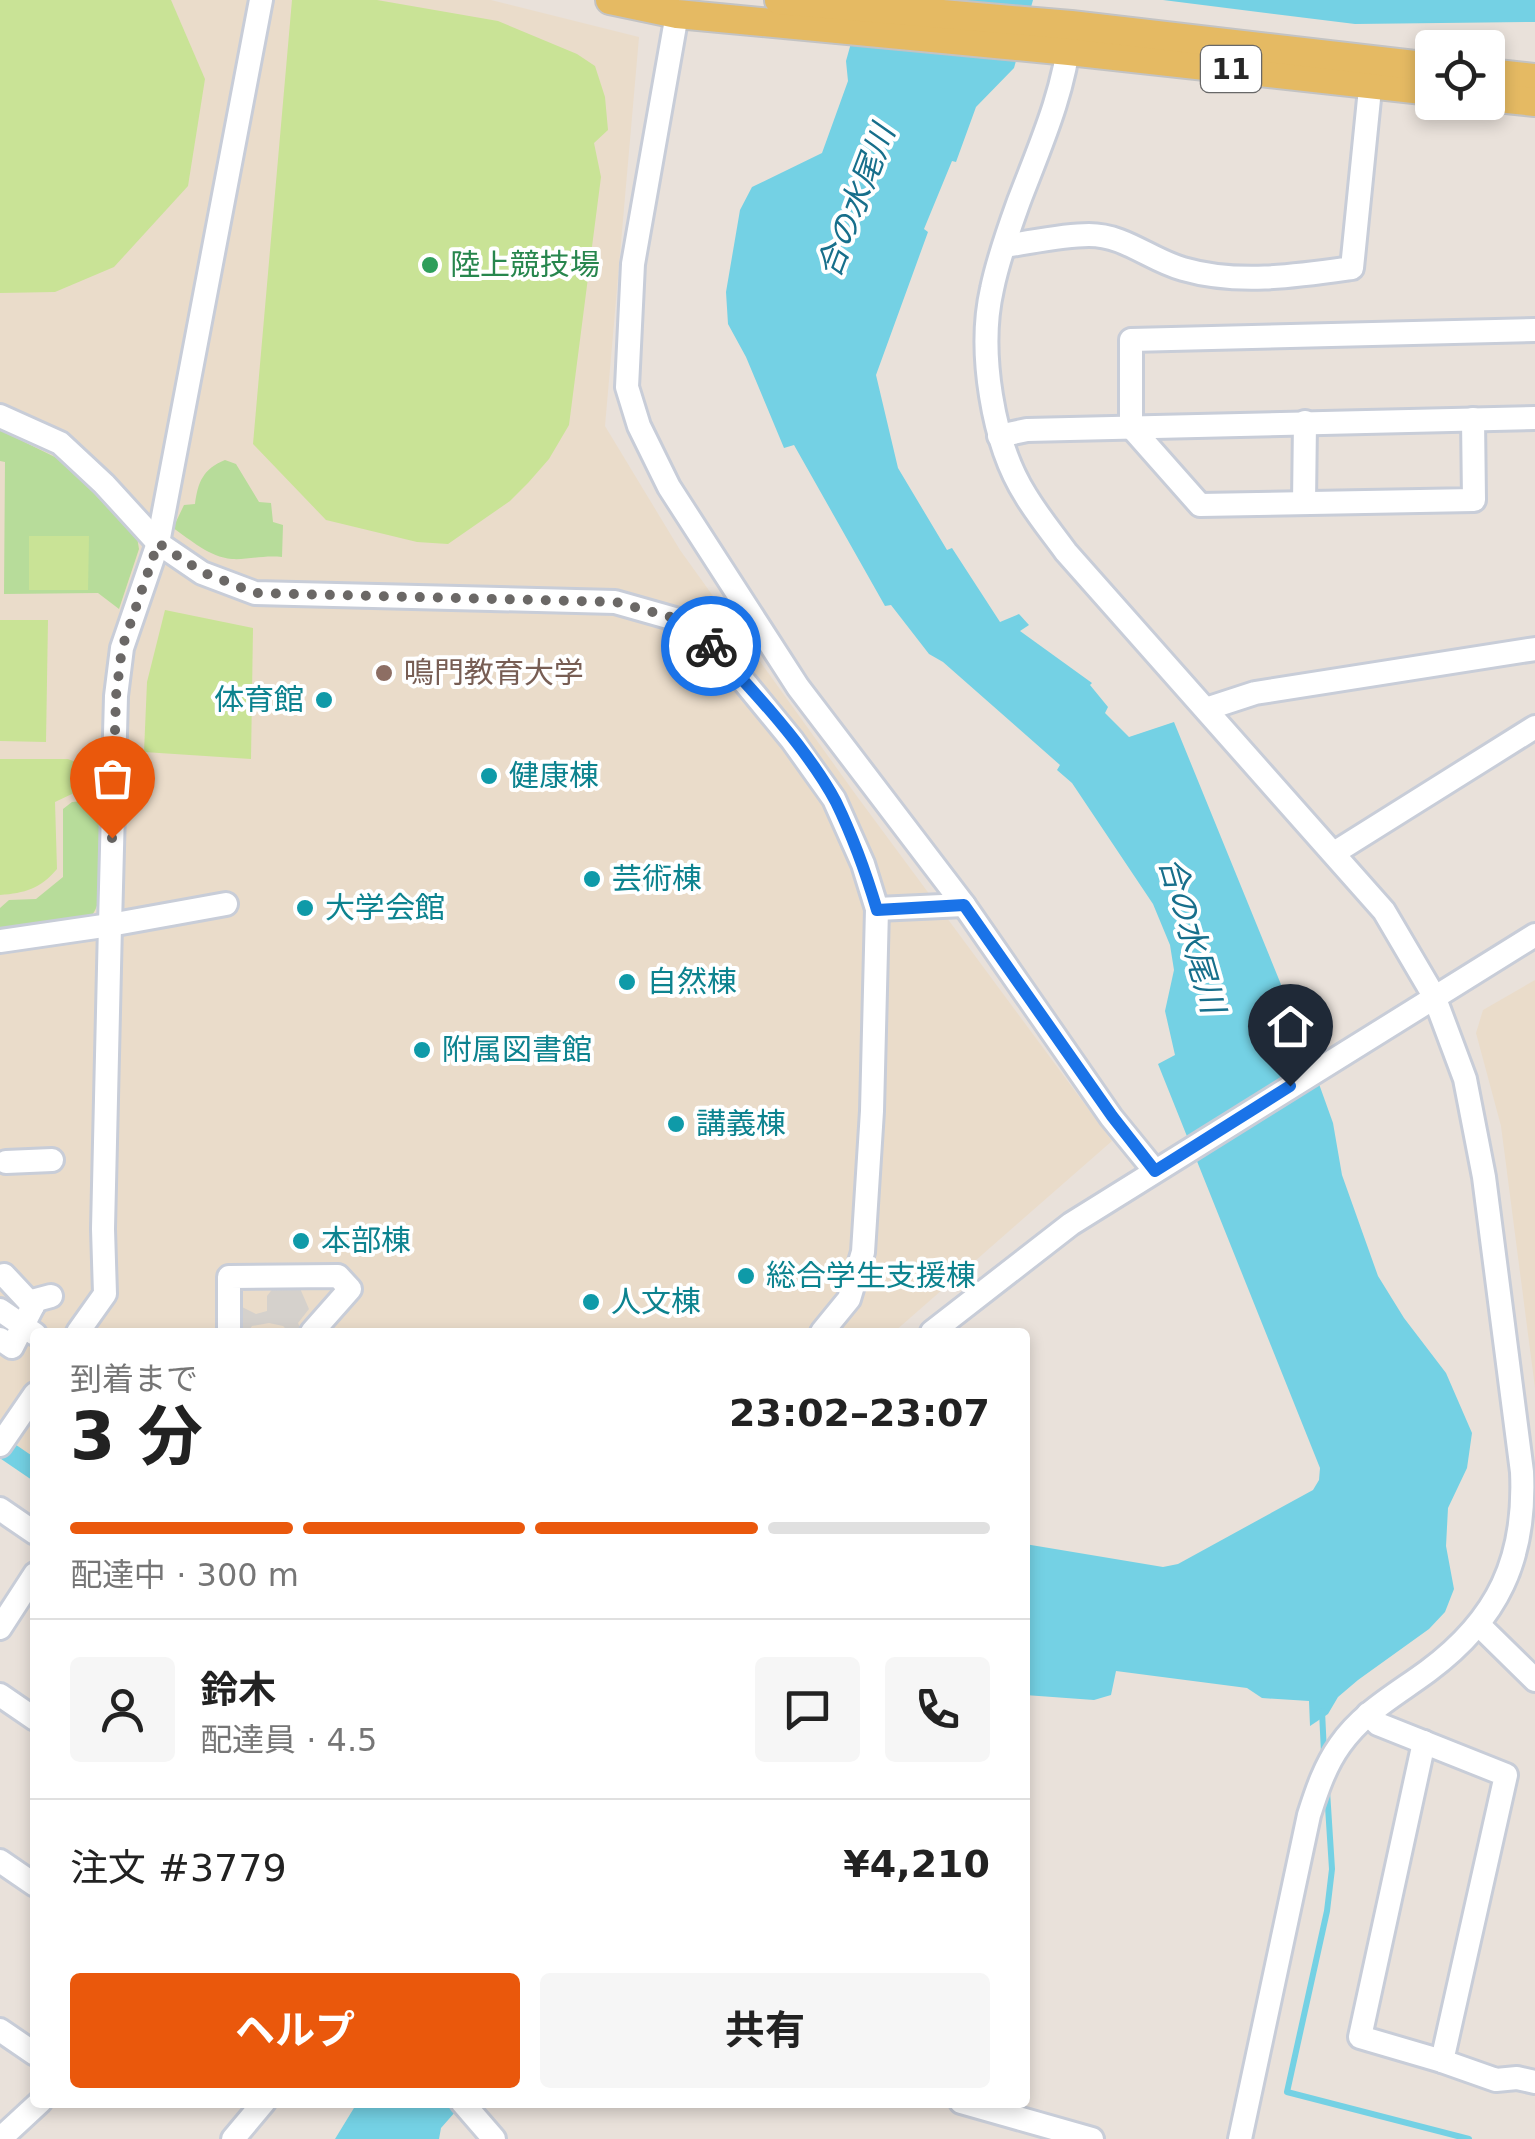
<!DOCTYPE html>
<html lang="ja">
<meta charset="utf-8">
<style>
body{margin:0;font-family:"DejaVu Sans","Noto Sans JP",sans-serif;background:#f6f6f6;color:#222;height:100vh;display:flex;flex-direction:column;font-size:38px;white-space:nowrap}
*{box-sizing:border-box;margin:0}
p{font-size:32px;color:#767676}
.icon{flex:none;width:55px;height:55px;fill:none;stroke:currentColor;stroke-width:2;stroke-linecap:round;stroke-linejoin:round}
.map{position:relative;flex:1;overflow:hidden}
.side{position:absolute;left:30px;top:1328px;width:1000px;height:780px;display:flex;flex-direction:column;background:#fff;border-radius:10px;box-shadow:0 5px 15px #0003}
.side>*{flex:none}
.buttons{position:absolute;left:1415px;top:30px;display:grid;gap:20px}
.buttons a{display:grid;place-items:center;width:90px;height:90px;border-radius:10px;background:#fff;box-shadow:0 5px 15px #0003;font-size:50px}
.pin{position:absolute;display:grid;place-items:center;width:85px;height:85px;color:#fff;margin:-102px -42px;border-radius:50% 50% 50% 0;rotate:-45deg;box-shadow:0 0 10px #0007}
.pin .icon{rotate:45deg}
.courier{position:absolute;display:grid;place-items:center;width:100px;height:100px;margin:-50px;border:8px solid #1a73e8;border-radius:50%;background:#fff;color:#222;box-shadow:0 2px 12px #0007}
.summary em{font-style:normal;font-weight:700}
.summary div{display:flex;flex-direction:column-reverse}
.summary{display:flex;align-items:center;justify-content:space-between;height:170px;padding:0 40px}
h1{font-size:65px;font-weight:700;line-height:75px}
.bar{display:grid;grid-template-columns:repeat(4,1fr);gap:15px 10px;align-content:center;height:120px;padding:0 40px}
.bar i{height:12px;border-radius:8px;background:#e0e0e0}
.bar .active{background:#ea580c}
.bar p{grid-column:span 4}
.line{display:flex;align-items:center;gap:25px;padding:0 40px;border-top:2px solid #e0e0e0}
.line div{flex:1}
.round{display:grid;place-items:center;flex:none;width:105px;height:105px;border-radius:10px;background:#f6f6f6}
.action{display:flex;gap:20px;margin-top:auto;padding:20px 40px}
.action a{flex:1;height:115px;border-radius:10px;background:#ea580c;color:#fff;font-size:40px;font-weight:700;line-height:115px;text-align:center}
.action a+a{background:#f6f6f6;color:#222}
.map>svg:first-child{display:block}
.education{fill:#eadcca}
.green{fill:#b7dc9a}
.pitch{fill:#c9e396}
.plaza{fill:#d5d1cc}
.water{fill:#74d1e4}
.lines{fill:none;stroke-linecap:round;stroke-linejoin:round}
.stream{stroke:#74d1e4;stroke-width:6}
.canal{stroke:#74d1e4;stroke-width:20}
.minor-casing{stroke:#c8cdd8;stroke-width:28}
.major-casing{stroke:#c3c3c3;stroke-width:32}
.minor{stroke:#fff;stroke-width:22}
.major{stroke:#e5ba63;stroke-width:28}
.done{stroke:#6b6866;stroke-width:10;stroke-dasharray:0 18}
.route{stroke:#1a73e8;stroke-width:12}
.leisure-dot{fill:#2e9e5b;stroke:#fff;stroke-width:4}
.education-dot{fill:#8d6e63;stroke:#fff;stroke-width:4}
.culture-dot{fill:#0f9aa8;stroke:#fff;stroke-width:4}
.labels{text-anchor:middle;stroke-width:8;stroke-linejoin:round;paint-order:stroke}
.shield{fill:#fff;stroke:#686868;stroke-width:2.5}
.shield-label{font-size:28px;font-weight:bold;fill:#272727}
.leisure-label{font-size:30px;fill:#27864d;stroke:#fff;text-anchor:start}
.education-label{font-size:30px;fill:#785e54;stroke:#fff;text-anchor:start}
.culture-label{font-size:30px;fill:#0d838f;stroke:#fff;text-anchor:start}
.water-label{font-size:32px;font-style:italic;fill:#176f8b;stroke:#fff}
</style>
<div class="map">
<svg width="1535" height="2139" viewBox="0 0 1535 2139">
<rect width="100%" height="100%" fill="#e9e1da"/>
<g class="education">
<path d="M0 0H491L639 37 605 426 680 550 856 795 1112 1141 894 1332H35V1462L0 1440Z"/>
<path d="M1535 980V1388L1501 1126 1476 1033 1483 1010Z"/>
</g>
<g class="green">
<path d="M0 430 61 460 137 537 139 549 119 609 98 593 4 594 5 462 0 461Z"/>
<path d="M225 460 236 464 259 502 271 503 273 522 283 525 282 557C263 555 247 560 232 559 209 557 191 540 173 528L184 505 195 504C198 482 203 469 225 460Z"/>
<path d="M98 800C99 825 112 908 86 920 71 927 19 930 0 933V908L9 900 36 899 63 877V809L72 802Z"/>
</g>
<g class="pitch">
<path d="M0 0H171L205 79 188 186 114 267 55 292 0 293Z"/>
<path d="M292 0H377L498 21 577 54 595 66 605 97 608 130 594 143 601 177 569 425 549 459 528 483 510 501 448 544 417 542 326 520 253 444Z"/>
<path d="M29 536H89L88 590H29Z"/>
<path d="M165 610 253 628 251 759 144 752 147 682Z"/>
<path d="M0 620H48L46 742 0 741Z"/>
<path d="M0 759H68L78 763H101L100 793H74L55 802 57 869C40 889 25 893 0 895Z"/>
</g>
<path class="plaza" d="M299 1286 309 1309 298 1323 301 1330 299 1332H289L283 1326 269 1323 252 1326 248 1332H235L238 1305 256 1314 267 1311V1296L274 1287Z"/>
<g class="water">
<path d="M863 0H1033L1014 68 976 107 956 162 952 161 924 229 928 232 876 375 898 468 947 550 952 548 1000 622 1019 614 1029 625 1020 631 1092 683 1090 685 1108 707 1105 713 1129 737 1174 722 1300 1031 1333 1123 1342 1175 1378 1276 1404 1318 1446 1373 1472 1433 1467 1468 1448 1508 1446 1546 1454 1589 1445 1612 1429 1629 1358 1680 1338 1697 1328 1714 1310 1726 1309 1701 1262 1698 1247 1688 1116 1671 1111 1695 1094 1700 1025 1695V1544L1163 1567 1178 1564 1313 1490 1319 1480 1320 1468 1158 1064 1175 1055 1165 1011 1174 970 1170 945 1153 904 1072 783 1057 770 1060 765 943 662 929 654 891 605 885 606 794 445 784 448 746 357 728 324 726 292 740 210 752 187 822 153 848 81 846 61Z"/>
<path d="M1163 0H1535V22L1355 24Z"/>
<path d="M357 2103H463L441 2128 439 2139H335Z"/>
</g>
<g class="lines">
<g class="stream">
<path d="M1322 1711 1324 1753"/>
<path d="M1327 1791 1332 1869 1327 1911 1287 2092 1469 2139"/>
</g>
<path class="canal" d="M0 1446 35 1470"/>
<g class="minor-casing">
<g id="minor">
<path d="M677 14 633 264 627 387 639 426 669 487 798 687 964 905 1111 1117 1155 1171"/>
<path d="M1070 34C1064 93 1040 146 1019 201 1009 229 998 259 992 289 978 350 992 443 1026 496 1038 516 1053 534 1066 552L1384 911 1434 996 1465 1079 1484 1177 1522 1472C1526 1559 1498 1619 1428 1671 1397 1694 1363 1712 1340 1745 1325 1766 1317 1790 1309 1815L1240 2139"/>
<path d="M1005 246C1032 242 1062 235 1089 235 1125 235 1150 260 1183 269 1238 285 1296 276 1352 268L1372 69"/>
<path d="M0 416 60 443 104 484 158 543 202 573 255 593 615 602 689 623 742 679 792 740 834 799 863 864 877 909 872 1111 863 1252 849 1299 822 1332"/>
<path d="M1473 419 1474 500 1200 505 1131 427V340L1535 330"/>
<path d="M999 436 1027 430 1535 418"/>
<path d="M1304 503 1305 422"/>
<path d="M1206 709 1255 693 1535 649"/>
<path d="M1334 853 1535 727"/>
<path d="M877 909 964 905"/>
<path d="M0 941 110 925 226 904"/>
<path d="M6 1162 52 1160"/>
<path d="M4 1275 33 1306"/>
<path d="M0 1310 35 1334"/>
<path d="M78 1332 105 1294 103 1229 110 925 116 696 122 648 158 543 261 0"/>
<path d="M229 1332V1277L338 1276 350 1289 312 1332"/>
<path d="M932 1332 1071 1224 1535 935"/>
<path d="M0 1339 12 1347 36 1300 51 1296"/>
<path d="M0 1445 35 1394"/>
<path d="M0 1509 35 1533"/>
<path d="M1479 1625 1535 1680"/>
<path d="M0 1628 35 1574"/>
<path d="M0 1695 35 1719"/>
<path d="M1368 1714 1378 1724 1506 1775 1442 2061 1496 2080 1517 2078 1535 2082"/>
<path d="M1424 1742 1360 2037 1442 2061"/>
<path d="M0 1861 35 1885"/>
<path d="M0 2030 35 2054"/>
<path d="M462 2102 494 2139"/>
<path d="M961 2102 1092 2139"/>
<path d="M0 2139 40 2102"/>
<path d="M233 2139 264 2102"/>
</g>
</g>
<g class="major-casing">
<g id="major">
<path d="M610 0 677 14 1069 51 1432 91"/>
<path d="M779 0 1071 25 1432 67"/>
<path d="M1488 73 1535 78"/>
<path d="M1488 97 1535 102"/>
</g>
</g>
<use href="#minor" class="minor"/>
<use href="#major" class="major"/>
</g>
<g class="lines">
<path class="done" d="M112 838 116 696 122 648 158 543 202 572 255 593 616 602 689 622 711 646"/>
<path class="route" d="M711 646C752 689 808 749 836 802 853 837 866 873 877 910L964 905 1112 1116 1155 1171 1290 1086"/>
</g>
<circle class="leisure-dot" cx="430" cy="265" r="10"/>
<circle class="education-dot" cx="384" cy="673" r="10"/>
<g class="culture-dot">
<circle cx="324" cy="700" r="10"/>
<circle cx="489" cy="776" r="10"/>
<circle cx="592" cy="879" r="10"/>
<circle cx="305" cy="908" r="10"/>
<circle cx="627" cy="982" r="10"/>
<circle cx="422" cy="1050" r="10"/>
<circle cx="676" cy="1124" r="10"/>
<circle cx="301" cy="1241" r="10"/>
<circle cx="746" cy="1276" r="10"/>
<circle cx="591" cy="1302" r="10"/>
</g>
<g class="labels">
<rect class="shield" x="1201" y="46" width="60" height="46" rx="8"/>
<g class="shield-label">
<text x="1231" y="79">11</text>
</g>
<g class="leisure-label">
<text x="450" y="275">陸上競技場</text>
</g>
<g class="education-label">
<text x="404" y="683">鳴門教育大学</text>
</g>
<g class="culture-label">
<text x="304" y="710" text-anchor="end">体育館</text>
<text x="509" y="786">健康棟</text>
<text x="612" y="889">芸術棟</text>
<text x="325" y="918">大学会館</text>
<text x="647" y="992">自然棟</text>
<text x="442" y="1060">附属図書館</text>
<text x="696" y="1134">講義棟</text>
<text x="321" y="1251">本部棟</text>
<text x="766" y="1286">総合学生支援棟</text>
<text x="611" y="1312">人文棟</text>
</g>
<g class="water-label">
<text transform="translate(856 201) rotate(-69)" y="11">合の水尾川</text>
<text transform="translate(1192 935) rotate(74)" y="11">合の水尾川</text>
</g>
</g>
</svg>
<div class="buttons">
<a><svg class="icon" aria-label="locate" viewBox="0 0 24 24"><circle cx="12" cy="12" r="6"/><path d="M12 2v4M12 18v4M2 12h4M18 12h4"/></svg></a>
</div>
<div class="pin" style="left:112px;top:838px;background:#ea580c"><svg class="icon" aria-label="bag" viewBox="0 0 24 24"><path d="M5 8h14l-1 12H6zM9 8a3 3 0 0 1 6 0"/></svg></div>
<div class="pin" style="left:1290px;top:1086px;background:#1f2937"><svg class="icon" aria-label="home" viewBox="0 0 24 24"><path d="M3 11l9-7 9 7M6 9v11h12V9"/></svg></div>
<div class="courier" style="left:711px;top:646px"><svg class="icon" aria-label="bike" viewBox="0 0 24 24"><circle cx="6" cy="16" r="4"/><circle cx="18" cy="16" r="4"/><path d="M6 16l4-8h5l3 8M10 8l3 8H6M13 5h3"/></svg></div>
<section class="side">
<div class="summary"><div><h1>3 分</h1><p>到着まで</p></div><em>23:02–23:07</em></div>
<div class="bar"><i class="active"></i><i class="active"></i><i class="active"></i><i></i><p>配達中 · 300 m</p></div>
<div class="line" style="height:180px"><a class="round"><svg class="icon" aria-label="person" viewBox="0 0 24 24"><circle cx="12" cy="8" r="4"/><path d="M4 21q1-7 8-7t8 7"/></svg></a><div><b>鈴木</b><p>配達員 · 4.5</p></div><a class="round"><svg class="icon" aria-label="chat" viewBox="0 0 24 24"><path d="M4 5h16v11H9l-5 4z"/></svg></a><a class="round"><svg class="icon" aria-label="phone" viewBox="0 0 24 24"><path d="M5 4h4l2 5-3 2q2 4 5 5l2-3 5 2v4C11 20 4 13 5 4z"/></svg></a></div>
<div class="line" style="height:130px"><div>注文 #3779</div><b>¥4,210</b></div>
<div class="action"><a>ヘルプ</a><a>共有</a></div>
</section>
</div>
